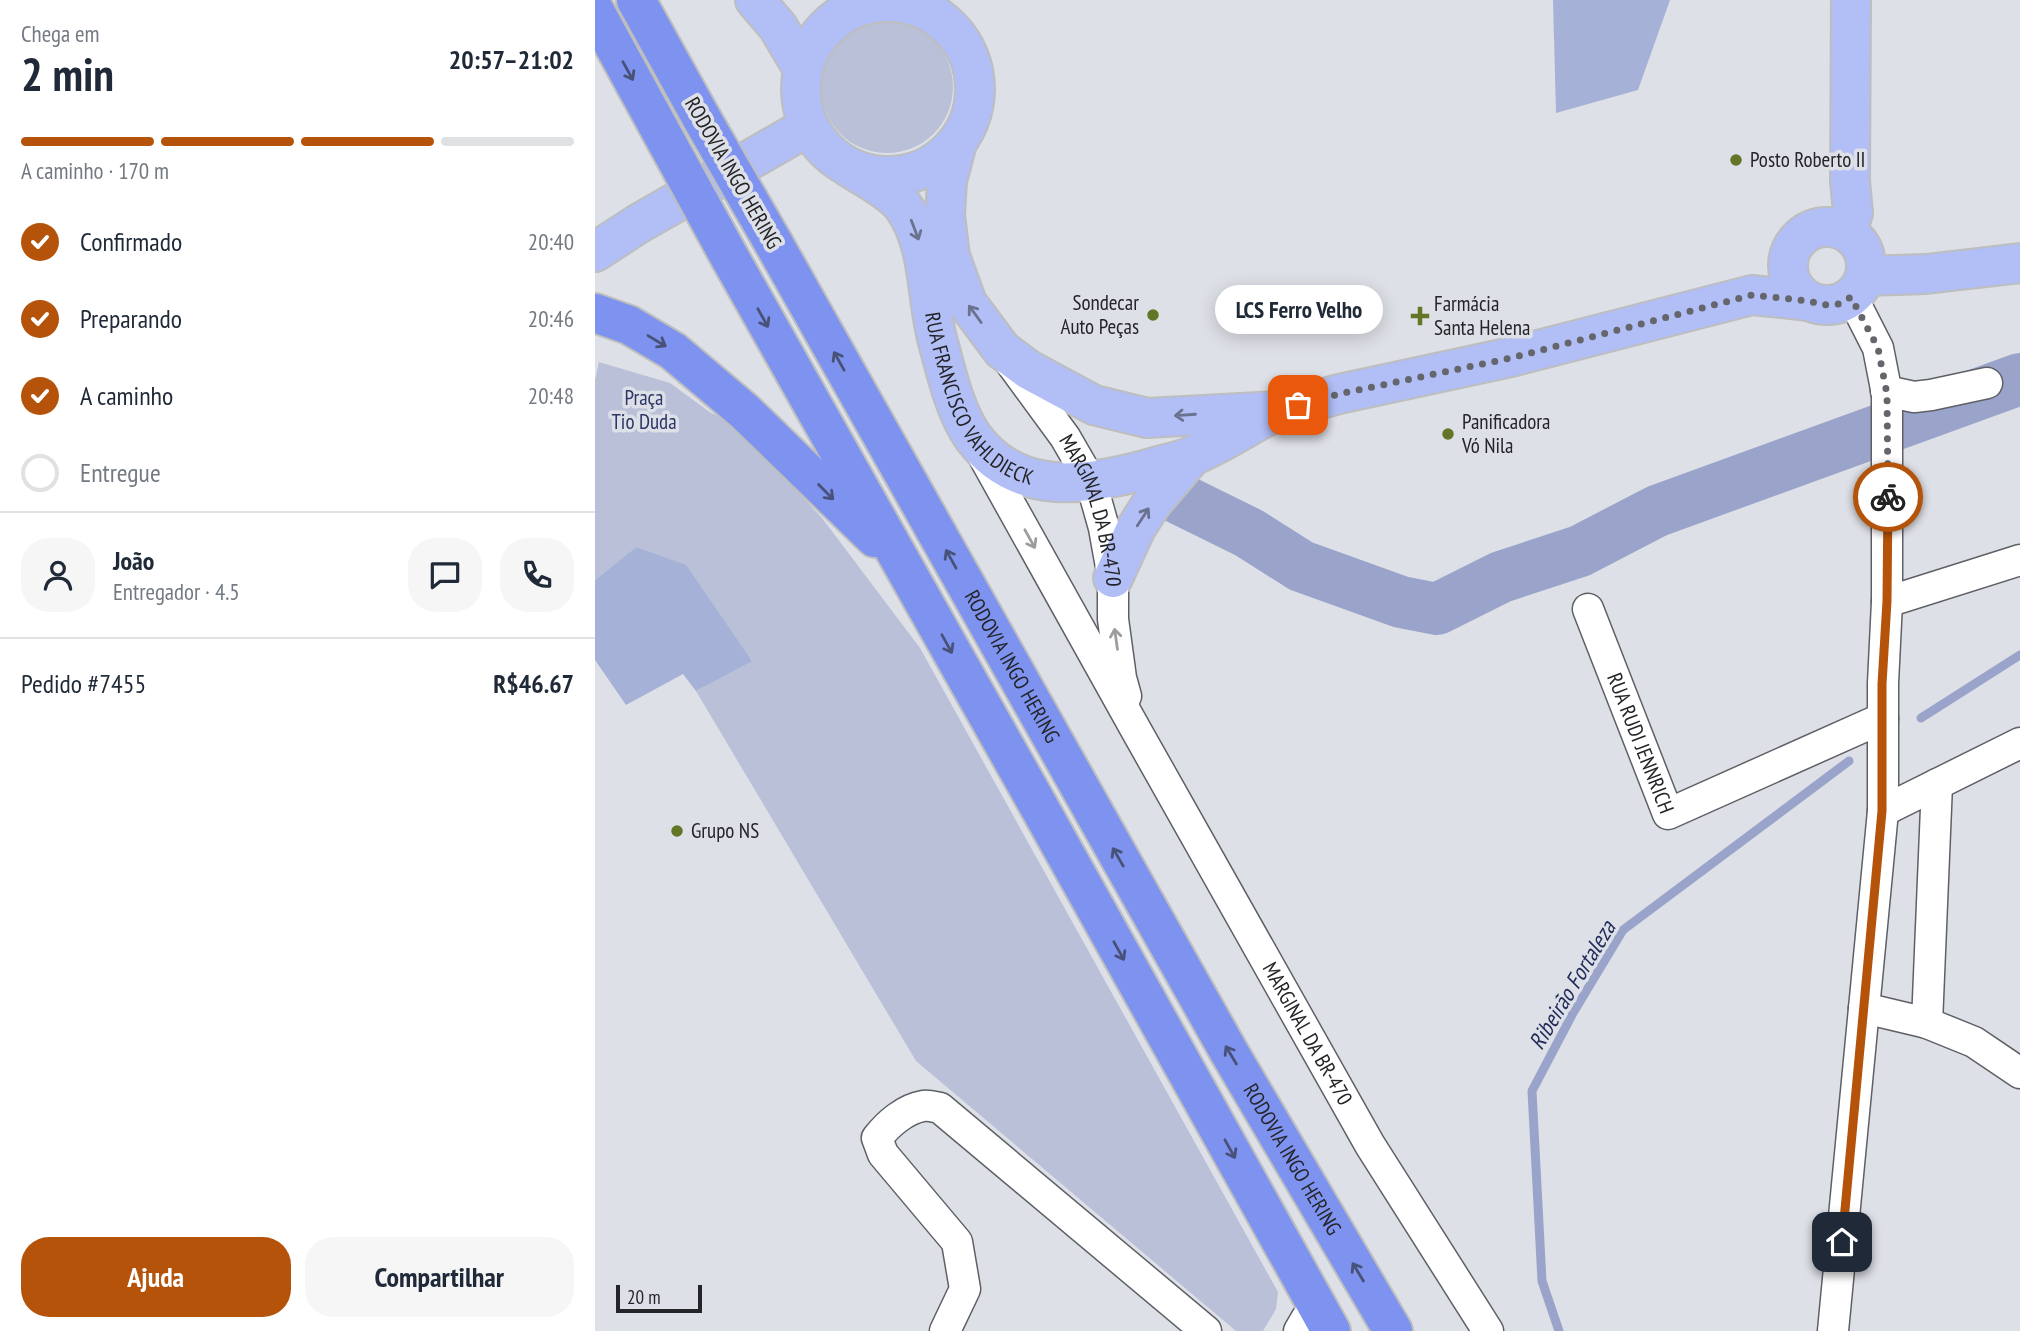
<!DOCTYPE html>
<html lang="pt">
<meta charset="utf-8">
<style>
body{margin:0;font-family:"PT Sans Narrow",sans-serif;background:#f6f6f7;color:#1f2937;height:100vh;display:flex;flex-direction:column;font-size:26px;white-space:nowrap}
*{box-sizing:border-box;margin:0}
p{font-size:23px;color:#747a83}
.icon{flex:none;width:38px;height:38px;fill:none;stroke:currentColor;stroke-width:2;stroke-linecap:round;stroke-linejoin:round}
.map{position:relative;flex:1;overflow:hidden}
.sheet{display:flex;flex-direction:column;background:#fff;width:595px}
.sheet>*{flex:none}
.scale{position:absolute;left:21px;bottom:18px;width:86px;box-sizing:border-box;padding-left:7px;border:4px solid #242528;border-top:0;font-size:19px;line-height:24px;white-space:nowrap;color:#242528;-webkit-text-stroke:5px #dee0e7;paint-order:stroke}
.pin{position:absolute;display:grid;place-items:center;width:60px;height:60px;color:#fff;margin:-30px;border-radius:14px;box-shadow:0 4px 10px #0006}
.courier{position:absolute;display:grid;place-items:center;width:70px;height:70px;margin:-35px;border:5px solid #b45309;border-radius:50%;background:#fff;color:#222;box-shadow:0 2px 9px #0007}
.bubble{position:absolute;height:49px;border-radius:24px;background:#fff;box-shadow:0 4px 18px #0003;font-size:23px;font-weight:600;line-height:49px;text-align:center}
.head em{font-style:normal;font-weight:600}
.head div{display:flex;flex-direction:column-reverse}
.head{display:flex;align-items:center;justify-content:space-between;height:119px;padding:0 21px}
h1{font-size:46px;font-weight:600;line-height:52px}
.bar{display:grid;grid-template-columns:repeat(4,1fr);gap:10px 7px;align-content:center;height:84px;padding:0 21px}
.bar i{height:9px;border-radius:5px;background:#e0e1e3}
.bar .current{background:#b45309}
.bar p{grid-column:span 4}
.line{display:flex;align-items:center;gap:18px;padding:0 21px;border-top:2px solid #e0e1e3}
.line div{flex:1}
.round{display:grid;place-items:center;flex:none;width:74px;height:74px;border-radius:28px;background:#f6f6f7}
ol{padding:0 21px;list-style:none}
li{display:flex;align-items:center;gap:21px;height:77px}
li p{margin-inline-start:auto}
li .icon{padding:7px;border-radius:50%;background:#b45309;color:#fff;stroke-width:4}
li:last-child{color:#747a83}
li i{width:38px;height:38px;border:4px solid #e0e1e3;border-radius:50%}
.cta{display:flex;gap:14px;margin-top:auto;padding:14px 21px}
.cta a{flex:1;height:80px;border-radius:28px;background:#b45309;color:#fff;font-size:28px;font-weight:600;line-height:80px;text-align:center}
.cta a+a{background:#f6f6f7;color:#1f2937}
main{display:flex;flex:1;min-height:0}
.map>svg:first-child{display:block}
.green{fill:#b9c0d8}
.forest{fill:#a6b1d7}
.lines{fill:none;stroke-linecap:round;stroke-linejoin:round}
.stream{stroke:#9aa4ca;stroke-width:9}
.river{stroke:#9aa4ca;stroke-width:52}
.minor-casing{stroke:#5e6066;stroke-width:33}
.major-casing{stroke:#bdbebe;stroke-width:42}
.highway-casing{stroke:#bdbebe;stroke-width:42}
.minor{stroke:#fff;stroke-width:30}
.major{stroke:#b2bef6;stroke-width:38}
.highway{stroke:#7e93f0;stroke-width:38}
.highway-bridge-casing{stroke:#bdbebe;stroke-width:42;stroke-linecap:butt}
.highway-bridge{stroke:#7e93f0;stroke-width:38}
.oneway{stroke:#485178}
.oneway2{stroke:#6b728f}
.oneway3{stroke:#9c9d9e}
.done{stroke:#65666b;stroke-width:7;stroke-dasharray:0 12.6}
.route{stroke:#b45309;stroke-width:9}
.poi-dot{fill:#617626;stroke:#dee0e7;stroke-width:2.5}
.labels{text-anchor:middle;stroke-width:7;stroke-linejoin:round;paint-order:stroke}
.poi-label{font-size:21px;fill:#242528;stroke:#dee0e7;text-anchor:start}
.street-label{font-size:21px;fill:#242528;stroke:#dee0e7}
.park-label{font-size:21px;fill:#2c3667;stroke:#dee0e7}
.water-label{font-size:23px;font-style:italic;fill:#222b5a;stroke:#dee0e7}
</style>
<main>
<section class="sheet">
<div class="head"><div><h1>2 min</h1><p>Chega em</p></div><em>20:57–21:02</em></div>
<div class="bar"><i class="current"></i><i class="current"></i><i class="current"></i><i></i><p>A caminho · 170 m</p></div>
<ol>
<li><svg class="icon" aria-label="check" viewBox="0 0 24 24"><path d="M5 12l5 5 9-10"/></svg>Confirmado<p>20:40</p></li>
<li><svg class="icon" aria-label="check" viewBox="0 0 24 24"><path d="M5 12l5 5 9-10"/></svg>Preparando<p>20:46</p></li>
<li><svg class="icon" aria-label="check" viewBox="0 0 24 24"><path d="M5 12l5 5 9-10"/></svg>A caminho<p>20:48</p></li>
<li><i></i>Entregue</li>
</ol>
<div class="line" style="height:126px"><a class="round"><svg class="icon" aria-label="person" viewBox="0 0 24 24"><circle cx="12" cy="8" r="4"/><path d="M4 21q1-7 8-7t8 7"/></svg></a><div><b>João</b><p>Entregador · 4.5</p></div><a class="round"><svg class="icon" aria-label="chat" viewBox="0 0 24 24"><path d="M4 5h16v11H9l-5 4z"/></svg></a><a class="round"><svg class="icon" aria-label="phone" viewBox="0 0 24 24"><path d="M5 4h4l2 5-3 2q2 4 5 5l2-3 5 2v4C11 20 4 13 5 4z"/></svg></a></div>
<div class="line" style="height:91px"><div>Pedido #7455</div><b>R$46.67</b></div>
<div class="cta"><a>Ajuda</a><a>Compartilhar</a></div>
</section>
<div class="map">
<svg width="1425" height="1331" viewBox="0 0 1425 1331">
<rect width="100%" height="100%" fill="#dee0e7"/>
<g class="green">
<circle cx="292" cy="87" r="66"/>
<path d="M4 362 75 383 116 413 140 423 227 518 325 648 683 1292 681 1309 668 1331H641L321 1061 101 691 157 660 41 547 0 580V380Z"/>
</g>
<g class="forest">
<path d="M958 0H1075L1043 90 961 113Z"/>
<path d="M41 547 91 565 157 661 101 691 88 674 31 705 0 660V580Z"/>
</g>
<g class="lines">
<g class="stream">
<path d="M1326 718 1425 655"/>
<path d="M964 1331 947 1281 937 1091 978 1013 1028 930 1254 761"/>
</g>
<path class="river" d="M583 498 654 533 706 566 806 602 842 609 906 577 985 551 1062 511 1425 379"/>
<g class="minor-casing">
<g id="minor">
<path id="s1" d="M415 362 470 437 496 482 509 528 518 578V619L526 678 531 696"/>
<path d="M1291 391 1319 397 1336 395 1392 383"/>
<path id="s2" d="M386 452 541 730 775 1145 893 1331"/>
<path d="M1292 602 1425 560"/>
<path id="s3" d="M993 609 1073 814 1288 718"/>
<path d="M1288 811 1425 743"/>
<path d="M1269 1008 1332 1023 1379 1042 1425 1073"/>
<path d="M1332 1023 1342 784"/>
<path d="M350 1331 370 1289 362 1242 288 1154 282 1138C293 1124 310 1109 328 1106 333 1105 340 1107 345 1108L611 1331"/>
<path d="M704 1331 711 1319"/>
<path d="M1238 1331 1288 811V683L1292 602V394L1283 348 1257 297"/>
</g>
</g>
<g class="major-casing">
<g id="major">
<path d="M160 0 183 27 208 69"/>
<circle cx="293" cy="89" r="87"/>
<path d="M362 143 352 181 350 215 355 256 372 303 407 350 434 370 499 405 552 418 682 411 744 394 916 357 1157 295 1214 301"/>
<path id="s4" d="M255 168C271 178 300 193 310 209 336 248 331 299 343 342 351 372 360 412 378 437 422 497 491 486 553 469 568 464 585 462 599 455 625 444 649 428 674 415"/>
<circle cx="1232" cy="266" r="39"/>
<path d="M1252 232 1258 213 1255 181 1256 0"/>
<path d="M0 252 43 224 214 126"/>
<path d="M1271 276 1331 274 1425 263"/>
<path d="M518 578 541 528 557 503 597 456"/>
</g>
</g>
<g class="highway-casing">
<g id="highway">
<path d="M41 0 107 119"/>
<path d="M0 11 65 130"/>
<path id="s5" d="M179 244 634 1052 798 1331"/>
<path d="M135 258 443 805 736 1331"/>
<path d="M0 313 34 325 78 351 149 411 280 538"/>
</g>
</g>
<use href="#minor" class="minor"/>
<use href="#major" class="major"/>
<use href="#highway" class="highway"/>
<g class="highway-bridge-casing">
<g id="highway-bridge">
<path d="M107 119 179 244"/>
<path d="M65 130 135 258"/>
</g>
</g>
<use href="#highway-bridge" class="highway-bridge"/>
</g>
<defs><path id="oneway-shaft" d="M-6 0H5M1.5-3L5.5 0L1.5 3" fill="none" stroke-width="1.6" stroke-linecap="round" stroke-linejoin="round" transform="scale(1.75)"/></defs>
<g class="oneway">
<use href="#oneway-shaft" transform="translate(33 71) rotate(61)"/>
<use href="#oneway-shaft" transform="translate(168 318) rotate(61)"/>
<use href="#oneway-shaft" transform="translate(62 341) rotate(31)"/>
<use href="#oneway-shaft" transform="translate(244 361) rotate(-119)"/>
<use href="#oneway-shaft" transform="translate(231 492) rotate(45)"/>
<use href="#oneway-shaft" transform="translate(356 559) rotate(-119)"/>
<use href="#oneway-shaft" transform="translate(352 644) rotate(61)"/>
<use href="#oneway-shaft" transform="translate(523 857) rotate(-120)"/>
<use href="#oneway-shaft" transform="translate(524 951) rotate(61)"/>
<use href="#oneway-shaft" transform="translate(636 1055) rotate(-121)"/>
<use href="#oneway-shaft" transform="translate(635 1149) rotate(61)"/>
<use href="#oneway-shaft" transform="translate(763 1272) rotate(-121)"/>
</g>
<g class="oneway2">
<use href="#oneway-shaft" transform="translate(320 230) rotate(69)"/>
<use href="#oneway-shaft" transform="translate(380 314) rotate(-126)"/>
<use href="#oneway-shaft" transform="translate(590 415) rotate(176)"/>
<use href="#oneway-shaft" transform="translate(548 517) rotate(-57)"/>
</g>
<g class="oneway3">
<use href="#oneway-shaft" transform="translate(435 539) rotate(61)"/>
<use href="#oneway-shaft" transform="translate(521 639) rotate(-98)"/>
</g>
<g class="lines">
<path class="done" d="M703 405 744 394 916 358 1157 295 1214 301 1228 305 1243 304 1256 297 1283 348 1292 394 1293 497"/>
<path class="route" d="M1247 1242 1287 811V684L1292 601 1293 497"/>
</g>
<g class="poi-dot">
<circle cx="1141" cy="160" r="7"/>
<circle cx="558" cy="315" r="7"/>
<path d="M821.5 305.5h7v7h7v7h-7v7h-7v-7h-7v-7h7z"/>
<circle cx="853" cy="434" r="7"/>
<circle cx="82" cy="831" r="7"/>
</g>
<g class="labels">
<g class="poi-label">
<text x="1155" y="167">Posto Roberto II</text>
<text x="544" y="310" text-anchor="end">Sondecar<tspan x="544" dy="24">Auto Peças</tspan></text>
<text x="839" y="311">Farmácia<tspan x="839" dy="24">Santa Helena</tspan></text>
<text x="867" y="429">Panificadora<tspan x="867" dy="24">Vó Nila</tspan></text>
<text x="96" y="838">Grupo NS</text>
</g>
<g class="street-label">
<text transform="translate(138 173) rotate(60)" y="7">RODOVIA INGO HERING</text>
<text dy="7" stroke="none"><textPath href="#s4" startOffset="280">RUA FRANCISCO VAHLDIECK</textPath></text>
<text dy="7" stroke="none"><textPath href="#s1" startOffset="172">MARGINAL DA BR-470</textPath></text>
<text dy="7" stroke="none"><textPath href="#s5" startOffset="485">RODOVIA INGO HERING</textPath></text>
<text dy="7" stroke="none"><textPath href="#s3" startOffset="144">RUA RUDI JENNRICH</textPath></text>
<text dy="7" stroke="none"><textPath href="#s2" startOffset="667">MARGINAL DA BR-470</textPath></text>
<text dy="7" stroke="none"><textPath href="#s5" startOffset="1052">RODOVIA INGO HERING</textPath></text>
</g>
<g class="park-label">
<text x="49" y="405">Praça<tspan x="49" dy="24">Tio Duda</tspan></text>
</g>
<g class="water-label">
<text transform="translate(977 985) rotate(-59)" y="8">Ribeirão Fortaleza</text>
</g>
</g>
</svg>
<div class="scale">20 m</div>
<div class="pin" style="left:703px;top:405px;background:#ea580c"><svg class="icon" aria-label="bag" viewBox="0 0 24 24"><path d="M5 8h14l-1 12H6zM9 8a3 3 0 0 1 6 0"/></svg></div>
<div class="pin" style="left:1247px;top:1242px;background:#1f2937"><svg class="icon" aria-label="home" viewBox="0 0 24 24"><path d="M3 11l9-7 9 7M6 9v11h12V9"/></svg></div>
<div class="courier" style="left:1293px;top:497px"><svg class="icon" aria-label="bike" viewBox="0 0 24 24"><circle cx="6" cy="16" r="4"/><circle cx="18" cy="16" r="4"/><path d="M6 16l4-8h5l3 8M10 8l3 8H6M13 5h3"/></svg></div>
<div class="bubble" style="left:620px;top:285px;width:168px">LCS Ferro Velho</div>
</div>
</main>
